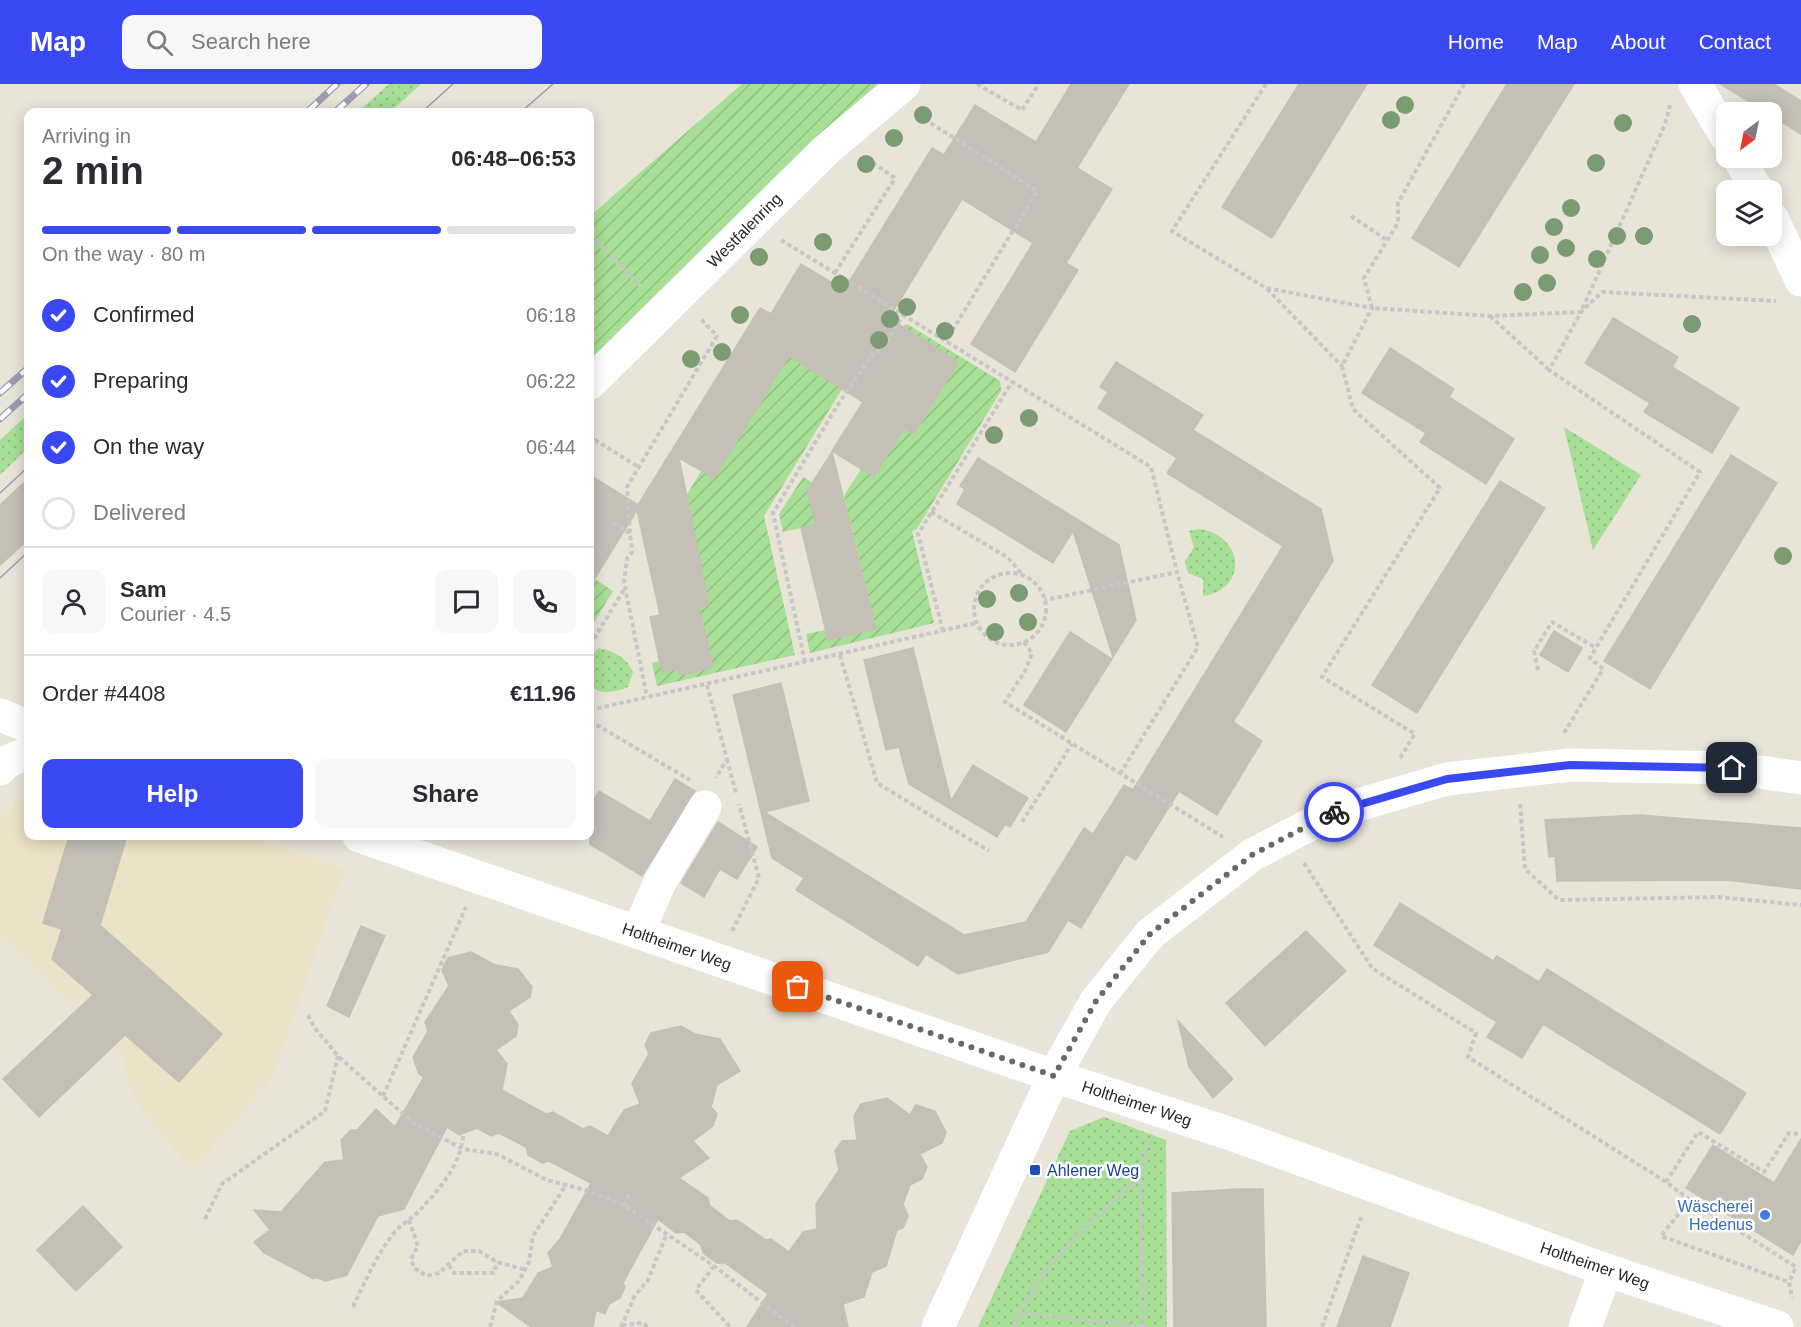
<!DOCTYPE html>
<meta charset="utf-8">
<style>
body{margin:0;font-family:Arial,sans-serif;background:#f7f7f7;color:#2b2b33;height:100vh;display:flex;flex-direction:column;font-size:22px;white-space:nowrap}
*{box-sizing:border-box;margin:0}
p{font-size:20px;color:#7c7c81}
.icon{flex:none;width:33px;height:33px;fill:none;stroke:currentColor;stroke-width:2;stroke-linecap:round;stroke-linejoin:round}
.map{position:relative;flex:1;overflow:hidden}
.sheet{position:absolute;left:24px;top:24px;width:570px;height:732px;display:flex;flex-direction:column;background:#fff;border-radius:12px;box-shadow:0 3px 15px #0003}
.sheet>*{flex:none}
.needle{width:39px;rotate:212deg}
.fabs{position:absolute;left:1716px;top:18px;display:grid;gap:12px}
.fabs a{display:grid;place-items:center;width:66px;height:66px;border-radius:12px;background:#fff;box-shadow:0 3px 15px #0003;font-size:30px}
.pin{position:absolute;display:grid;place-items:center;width:51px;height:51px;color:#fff;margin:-26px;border-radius:12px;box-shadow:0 3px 9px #0006}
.courier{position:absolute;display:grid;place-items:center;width:60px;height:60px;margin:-30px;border:4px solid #3a48f4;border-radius:50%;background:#fff;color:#222;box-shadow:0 2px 8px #0007}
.summary em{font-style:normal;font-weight:600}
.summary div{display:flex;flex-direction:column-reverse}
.summary{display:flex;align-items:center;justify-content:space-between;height:102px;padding:0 18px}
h1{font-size:39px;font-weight:600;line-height:45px}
.bar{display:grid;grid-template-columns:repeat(4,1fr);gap:9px 6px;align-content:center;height:72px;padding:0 18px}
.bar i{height:8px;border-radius:4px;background:#e1e1e2}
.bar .selected{background:#3a48f4}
.bar p{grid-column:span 4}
.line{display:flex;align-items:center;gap:15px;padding:0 18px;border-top:2px solid #e1e1e2}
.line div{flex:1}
.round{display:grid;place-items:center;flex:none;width:63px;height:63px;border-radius:12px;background:#f7f7f7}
ol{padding:0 18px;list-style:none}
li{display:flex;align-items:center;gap:18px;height:66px}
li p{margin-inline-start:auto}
li .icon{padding:6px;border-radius:50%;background:#3a48f4;color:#fff;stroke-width:4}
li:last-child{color:#7c7c81}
li i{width:33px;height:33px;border:3px solid #e1e1e2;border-radius:50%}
.button{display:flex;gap:12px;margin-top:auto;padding:12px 18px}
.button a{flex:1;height:69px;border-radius:12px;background:#3a48f4;color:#fff;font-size:24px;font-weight:600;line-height:69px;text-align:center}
.button a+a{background:#f7f7f7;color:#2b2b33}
header{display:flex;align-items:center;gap:36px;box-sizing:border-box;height:84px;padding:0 30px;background:#3a48f4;color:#fff}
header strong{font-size:28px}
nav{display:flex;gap:33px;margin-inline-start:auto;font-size:21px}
.search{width:420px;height:54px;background:#f7f7f7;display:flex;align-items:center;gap:15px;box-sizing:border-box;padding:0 21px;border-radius:12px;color:#7c7c81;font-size:22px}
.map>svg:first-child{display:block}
.education{fill:#ebe3c7}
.grass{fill:url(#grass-dots)}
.garden{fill:url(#garden-furrows)}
.building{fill:#c4c0b8;stroke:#c4c0b2;stroke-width:1.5}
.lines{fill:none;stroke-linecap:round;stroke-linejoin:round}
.path{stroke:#c7c7c7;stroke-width:4;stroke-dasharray:4.5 3;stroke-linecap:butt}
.minor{stroke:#fff;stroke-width:33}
.tram{stroke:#9c9cb1;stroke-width:1.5}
.rail-casing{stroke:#9c9cb1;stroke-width:7}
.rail{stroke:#fff;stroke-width:4.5;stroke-dasharray:14;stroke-linecap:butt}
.tree{fill:#7b9b70}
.done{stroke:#6b6965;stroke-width:6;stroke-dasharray:0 10.8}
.route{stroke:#3a48f4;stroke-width:8}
.transit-dot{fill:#1a4fb4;stroke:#fff;stroke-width:2}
.shop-dot{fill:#3f7fe0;stroke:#fff;stroke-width:2}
.labels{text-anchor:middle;stroke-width:5;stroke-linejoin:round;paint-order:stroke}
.street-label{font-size:16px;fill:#272727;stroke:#fff}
.transit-label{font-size:16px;fill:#164399;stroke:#fff;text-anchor:start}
.shop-label{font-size:16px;fill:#366cbe;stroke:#fff;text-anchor:end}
</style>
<header>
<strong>Map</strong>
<div class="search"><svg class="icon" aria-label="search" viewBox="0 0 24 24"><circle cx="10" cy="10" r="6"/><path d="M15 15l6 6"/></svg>Search here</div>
<nav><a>Home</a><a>Map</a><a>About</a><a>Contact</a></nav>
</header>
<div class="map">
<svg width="1801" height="1243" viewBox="0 0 1801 1243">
<defs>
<pattern id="grass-dots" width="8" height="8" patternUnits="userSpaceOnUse" patternTransform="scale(1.5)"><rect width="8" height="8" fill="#a6df95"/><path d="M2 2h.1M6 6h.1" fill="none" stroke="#8fbf80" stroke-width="1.8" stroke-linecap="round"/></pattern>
<pattern id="garden-furrows" width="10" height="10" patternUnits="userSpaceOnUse" patternTransform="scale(1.5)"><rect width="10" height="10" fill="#a6df95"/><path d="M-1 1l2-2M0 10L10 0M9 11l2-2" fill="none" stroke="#8fbf80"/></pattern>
</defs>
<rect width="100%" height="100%" fill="#e9e4d8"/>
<path class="education" d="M28 707V752H247L345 785 272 995 192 1087 140 1025 129 1001 120 968 52 900 0 853V734Z"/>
<g class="grass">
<path d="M389 0H421L390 28H358Z"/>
<path d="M28 330V364L0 391V356Z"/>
<path d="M1564 343 1641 391 1593 466Z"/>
<path d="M1200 445C1244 452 1249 505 1203 512V495L1188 489 1185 478 1194 463 1189 447Z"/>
<path d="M599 564C615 568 626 573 633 588L628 603C616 608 600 612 590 601V572Z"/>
<path d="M1104 1033 1166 1056 1167 1243H978L1070 1047Z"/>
</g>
<g class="garden">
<path d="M742 0H884L590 278V132Z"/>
<path d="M907 240 1000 297 1001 307 916 446 912 447 934 539 810 569 806 550 825 546 829 556 876 544 849 433 783 448 779 430 803 393 813 399 814 432 847 424 844 412 861 385 874 393 904 344 915 350 958 278 917 252 897 251 904 241Z"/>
<path d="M789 272 842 305 764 432 795 571 657 602 652 579 660 577 663 588 679 585 680 591 713 583 699 523 709 520 685 414 701 387 714 394Z"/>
<path d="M590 492 613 507 590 545Z"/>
</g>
<g class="building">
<path d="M1071 0H1129L1077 84 1112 105 1066 179 1078 186 1015 288 971 260 1033 159 962 115 889 234 958 278 914 350 904 344 874 393 832 367 863 318 789 272 714 394 679 374 709 521 699 523 713 583 680 591 679 585 662 588 650 533 660 531 637 426 590 502V391L638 421 760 224 771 230 801 180 844 206 932 64 944 71 975 21 1036 58Z"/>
<path d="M1299 0H1367L1272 154 1222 123Z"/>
<path d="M1507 0H1574L1459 183 1412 154Z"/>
<path d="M1720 0H1774L1801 17V50L1772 32V28H1766Z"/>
<path d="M1613 234 1678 273 1672 283 1739 324 1712 369 1644 328 1650 319 1585 279Z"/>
<path d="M1390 264 1454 305 1449 313 1514 355 1486 400 1420 358 1426 349 1362 309Z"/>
<path d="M1116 278 1203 331 1193 346 1321 425 1333 477 1233 638 1262 657 1217 731 1179 707 1136 776 1126 770 1081 844 1068 836 1048 868 958 890 926 870 918 882 796 806 804 794 772 774 733 611 781 599 809 717 764 728 964 851 1026 838 1084 744 1093 750 1124 701 1133 706 1283 462 1167 389 1177 374 1098 324 1108 308 1100 303Z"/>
<path d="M832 368 876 545 828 556 801 444 816 441 807 407Z"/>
<path d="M1731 371 1777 399 1650 605 1604 577Z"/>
<path d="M978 374 1119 461 1136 536 1113 573 1073 447 1053 479 957 420 965 405 960 402Z"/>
<path d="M28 395V456L0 481V421Z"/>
<path d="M1500 397 1545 424 1417 629 1372 601Z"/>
<path d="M1554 547 1582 564 1568 588 1540 571Z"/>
<path d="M1070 548 1112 575 1066 648 1024 621Z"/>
<path d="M913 564 951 717 973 681 1028 714 1010 743 1005 740 997 753 909 700 899 663 886 666 864 576Z"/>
<path d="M675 695 695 707 642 792 590 760V723L599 707 650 737Z"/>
<path d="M1639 731 1801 744V805L1727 796 1557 797 1555 772 1549 773 1545 736Z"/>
<path d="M718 738 757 763 737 795 720 785 704 813 681 799Z"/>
<path d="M69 752H127L100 841 222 950 179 998 125 951 39 1033 3 995 93 911 52 875 62 845 43 839Z"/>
<path d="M1400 819 1493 877 1497 872 1539 898 1547 885 1746 1009 1720 1050 1543 940 1522 974 1487 953 1497 938 1374 861Z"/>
<path d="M361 842 385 852 349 933 327 922Z"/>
<path d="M1306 847 1346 887 1265 962 1226 919Z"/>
<path d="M471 868 495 881 518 885 532 903 530 913 509 927 518 941 516 952 496 966 507 980 502 1006 546 1030 553 1028 583 1045 590 1042 608 1052 624 1026 640 1020 632 999 649 970 645 961 651 949 681 942 695 950 720 955 740 987 717 1001 711 1023 717 1030 713 1042 693 1057 709 1074 679 1094 708 1114 710 1122 730 1137 737 1136 766 1156 771 1155 789 1168 803 1148 817 1145 816 1120 839 1086 835 1067 842 1057 857 1056 854 1032 861 1020 887 1014 910 1031 916 1021 935 1027 946 1048 942 1059 920 1070 927 1083 922 1095 910 1101 903 1120 908 1132 903 1144 897 1146 886 1182 872 1188 864 1213 843 1220 848 1243H747L768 1210 725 1179H717L703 1169 701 1161 684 1148 676 1149 658 1135 623 1199 625 1203 620 1214 609 1220 605 1230 596 1226 593 1243H531L496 1218 523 1214 538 1189 553 1183 548 1169 560 1155 591 1099 549 1077 542 1079 528 1071 526 1063 499 1049 491 1052 477 1044 459 1051 447 1043 404 1125 378 1132 347 1191 326 1197 314 1193V1195L264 1169 254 1158 270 1146 254 1126 281 1128 325 1078 344 1076 341 1056 351 1046H357L376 1025 395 1043 424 993 419 990 413 973 428 947 425 938 449 902 442 886 448 874Z"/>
<path d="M1178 937 1233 995 1213 1014 1189 983Z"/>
<path d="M1801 1055V1157L1793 1171 1686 1104 1713 1061 1774 1099Z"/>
<path d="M1237 1105H1263L1266 1243H1174L1172 1109Z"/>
<path d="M83 1122 122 1163 76 1207 37 1166Z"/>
<path d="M1363 1172 1409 1189 1390 1243H1337Z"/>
</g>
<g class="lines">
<g class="path">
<path d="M977 0 1022 26 1039 0"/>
<path d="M1266 0 1172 147 1266 204 1372 224 1342 282 1353 325 1440 404 1322 593 1415 650 1400 674"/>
<path d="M1464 0 1398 119V139L1364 194 1372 224 1490 232 1581 228 1665 40 1670 21"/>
<path d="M918 31 1037 107 946 257"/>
<path d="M1351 132 1387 156"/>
<path d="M590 150 642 204"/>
<path d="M781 156 1151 383 1177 488 1045 516"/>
<path d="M835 189 895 94 866 74"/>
<path d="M1267 205 1342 282"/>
<path d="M1490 232 1549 286"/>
<path d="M590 362 595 356 640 384"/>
<path d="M931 428 1007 473 1023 491"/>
<path d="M613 439 630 449 632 468 627 474 624 498 647 613"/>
<path d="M630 449 627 403 717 252 701 235"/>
<circle cx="1010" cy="525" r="36"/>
<path d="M943 547 918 450 1012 298"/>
<path d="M1024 558 1032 569 1025 587 1005 618 1223 753"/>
<path d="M590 561 625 504"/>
<path d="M840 571 877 699 989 767"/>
<path d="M805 578 773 429 837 322 875 267H881L903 231"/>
<path d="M1538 586 1534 567 1552 538 1596 564"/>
<path d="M707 601 727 675 716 694"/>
<path d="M590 626 976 539"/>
<path d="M590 637 690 696"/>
<path d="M1564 649 1603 585 1590 574 1700 388 1549 286 1581 228 1602 208 1776 217"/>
<path d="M727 675 736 709"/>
<path d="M1120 690 1198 563 1177 488"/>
<path d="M1520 720 1525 785 1559 816 1718 813 1801 821"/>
<path d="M1022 738 1072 660"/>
<path d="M1304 779 1372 884 1476 949 1468 973 1666 1098 1690 1116 1661 1152 1789 1198"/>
<path d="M732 847 759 794 739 720"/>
<path d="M308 931 314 943 338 972 412 1038 463 1065 497 1070 547 1096 589 1107 625 1122 714 1182 794 1243"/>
<path d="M383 1012 466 823"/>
<path d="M1666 1098 1698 1048 1764 1088 1789 1049 1801 1050"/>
<path d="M1690 1116 1796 1183 1789 1198 1792 1214"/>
<path d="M625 1122 629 1110"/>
<path d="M205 1135 222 1100 325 1027 338 972"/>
<path d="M409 1136 418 1162 411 1175 414 1184 427 1192 439 1189 463 1167H479L497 1178 526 1186"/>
<path d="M449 1181 454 1189H494L497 1178"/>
<path d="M714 1182 696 1206 730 1243"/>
<path d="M353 1223C365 1198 376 1172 393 1150 400 1141 410 1136 418 1128 438 1107 463 1079 463 1049"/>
<path d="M1019 1229 1144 1242"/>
<path d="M622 1241 643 1239 648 1243"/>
<path d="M490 1243 497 1217 519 1197 529 1178 533 1152 566 1101"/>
<path d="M621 1243 634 1213 648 1196 667 1149"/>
<path d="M1013 1243C1040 1183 1088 1136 1139 1096"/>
<path d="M1144 1243 1140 1096 1147 1055"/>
<path d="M1322 1243 1362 1131"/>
</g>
<g class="minor">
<path d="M1695 0 1726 52"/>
<path d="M1739 74 1757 106"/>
<path d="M1772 134 1801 196"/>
<path d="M590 299 826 66 904 0"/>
<path d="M0 631 28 642"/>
<path d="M0 685 8 677 28 669"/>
<path d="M359 752 1054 992 1231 1050 1606 1186 1777 1243"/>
<path d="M638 848 660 798 705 723"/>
<path d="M938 1243 1054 992 1096 917 1150 850 1252 771 1334 728 1447 695 1570 681 1732 684 1801 694"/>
<path d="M1585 1243 1606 1186"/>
</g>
<g class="tram">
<path d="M422 28 453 0"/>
<path d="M521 28 553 0"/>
<path d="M0 409 28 383"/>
<path d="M0 494 28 468"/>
</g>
<g class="rail-casing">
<g id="rail">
<path d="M307 28 337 0"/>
<path d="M335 28 366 0"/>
<path d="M0 309 28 284"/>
<path d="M0 335 28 310"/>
</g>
</g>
<use href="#rail" class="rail"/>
</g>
<g class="tree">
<circle cx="1405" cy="21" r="9"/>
<circle cx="923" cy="31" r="9"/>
<circle cx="1391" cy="36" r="9"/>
<circle cx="1623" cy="39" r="9"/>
<circle cx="894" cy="54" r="9"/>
<circle cx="1596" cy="79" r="9"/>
<circle cx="866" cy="80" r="9"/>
<circle cx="1571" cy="124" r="9"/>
<circle cx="1554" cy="143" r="9"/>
<circle cx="1617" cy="152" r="9"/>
<circle cx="1644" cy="152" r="9"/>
<circle cx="823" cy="158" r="9"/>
<circle cx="1566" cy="164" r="9"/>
<circle cx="1540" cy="171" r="9"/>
<circle cx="759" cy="173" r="9"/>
<circle cx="1597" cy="175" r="9"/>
<circle cx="1547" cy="199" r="9"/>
<circle cx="840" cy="200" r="9"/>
<circle cx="1523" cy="208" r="9"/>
<circle cx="907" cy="223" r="9"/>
<circle cx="740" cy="231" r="9"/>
<circle cx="890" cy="235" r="9"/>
<circle cx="1692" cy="240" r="9"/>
<circle cx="945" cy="247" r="9"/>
<circle cx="879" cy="256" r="9"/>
<circle cx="722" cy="268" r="9"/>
<circle cx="691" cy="275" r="9"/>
<circle cx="1029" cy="334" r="9"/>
<circle cx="994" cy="351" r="9"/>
<circle cx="1783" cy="472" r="9"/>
<circle cx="1019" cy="509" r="9"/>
<circle cx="987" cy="515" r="9"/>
<circle cx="1028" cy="538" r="9"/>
<circle cx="995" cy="548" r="9"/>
</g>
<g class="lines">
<path class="done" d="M798 903 1054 992 1096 917 1150 850 1252 771 1334 728"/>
<path class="route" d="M1334 728 1447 695 1570 681 1732 684"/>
</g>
<rect class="transit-dot" x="1029" y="1080" width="12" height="12" rx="3"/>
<circle class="shop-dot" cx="1765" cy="1131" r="6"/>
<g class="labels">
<g class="street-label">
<text transform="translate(744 146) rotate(-45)" y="6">Westfalenring</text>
<text transform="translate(677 862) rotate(19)" y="6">Holtheimer Weg</text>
<text transform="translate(1137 1019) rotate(18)" y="6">Holtheimer Weg</text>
<text transform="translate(1595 1181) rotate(19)" y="6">Holtheimer Weg</text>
</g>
<g class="transit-label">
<text x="1047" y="1092">Ahlener Weg</text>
</g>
<g class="shop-label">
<text x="1753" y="1128">Wäscherei<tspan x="1753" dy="18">Hedenus</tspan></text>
</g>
</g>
</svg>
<div class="fabs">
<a><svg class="needle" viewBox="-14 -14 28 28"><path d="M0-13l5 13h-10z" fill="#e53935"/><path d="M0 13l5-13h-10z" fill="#7c7c81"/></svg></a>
<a><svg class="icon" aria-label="layers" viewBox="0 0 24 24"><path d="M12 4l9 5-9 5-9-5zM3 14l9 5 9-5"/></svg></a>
</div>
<div class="pin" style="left:798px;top:903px;background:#ea580c"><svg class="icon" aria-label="bag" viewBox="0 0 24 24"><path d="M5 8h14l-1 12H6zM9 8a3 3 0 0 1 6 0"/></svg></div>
<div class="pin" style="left:1732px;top:684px;background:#1f2937"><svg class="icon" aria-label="home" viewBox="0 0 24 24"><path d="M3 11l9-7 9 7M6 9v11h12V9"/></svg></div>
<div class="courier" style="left:1334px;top:728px"><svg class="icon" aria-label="bike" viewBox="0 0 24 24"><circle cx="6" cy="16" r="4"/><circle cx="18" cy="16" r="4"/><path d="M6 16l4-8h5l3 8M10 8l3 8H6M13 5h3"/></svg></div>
<section class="sheet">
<div class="summary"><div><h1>2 min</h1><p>Arriving in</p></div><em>06:48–06:53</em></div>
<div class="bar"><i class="selected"></i><i class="selected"></i><i class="selected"></i><i></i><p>On the way · 80 m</p></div>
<ol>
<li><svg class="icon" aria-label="check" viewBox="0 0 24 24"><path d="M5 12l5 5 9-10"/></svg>Confirmed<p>06:18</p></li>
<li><svg class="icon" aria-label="check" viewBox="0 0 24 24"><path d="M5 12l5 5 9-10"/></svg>Preparing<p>06:22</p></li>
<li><svg class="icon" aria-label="check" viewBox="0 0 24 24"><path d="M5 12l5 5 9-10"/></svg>On the way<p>06:44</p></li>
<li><i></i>Delivered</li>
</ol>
<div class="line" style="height:108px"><a class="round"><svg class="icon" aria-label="person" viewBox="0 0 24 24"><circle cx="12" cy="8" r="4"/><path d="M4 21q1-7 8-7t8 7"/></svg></a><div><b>Sam</b><p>Courier · 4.5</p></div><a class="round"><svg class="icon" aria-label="chat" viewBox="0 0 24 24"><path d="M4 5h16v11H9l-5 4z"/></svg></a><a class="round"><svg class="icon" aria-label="phone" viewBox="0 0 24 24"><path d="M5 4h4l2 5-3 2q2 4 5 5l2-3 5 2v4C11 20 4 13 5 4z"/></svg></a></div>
<div class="line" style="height:78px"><div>Order #4408</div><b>€11.96</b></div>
<div class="button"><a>Help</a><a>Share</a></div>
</section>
</div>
